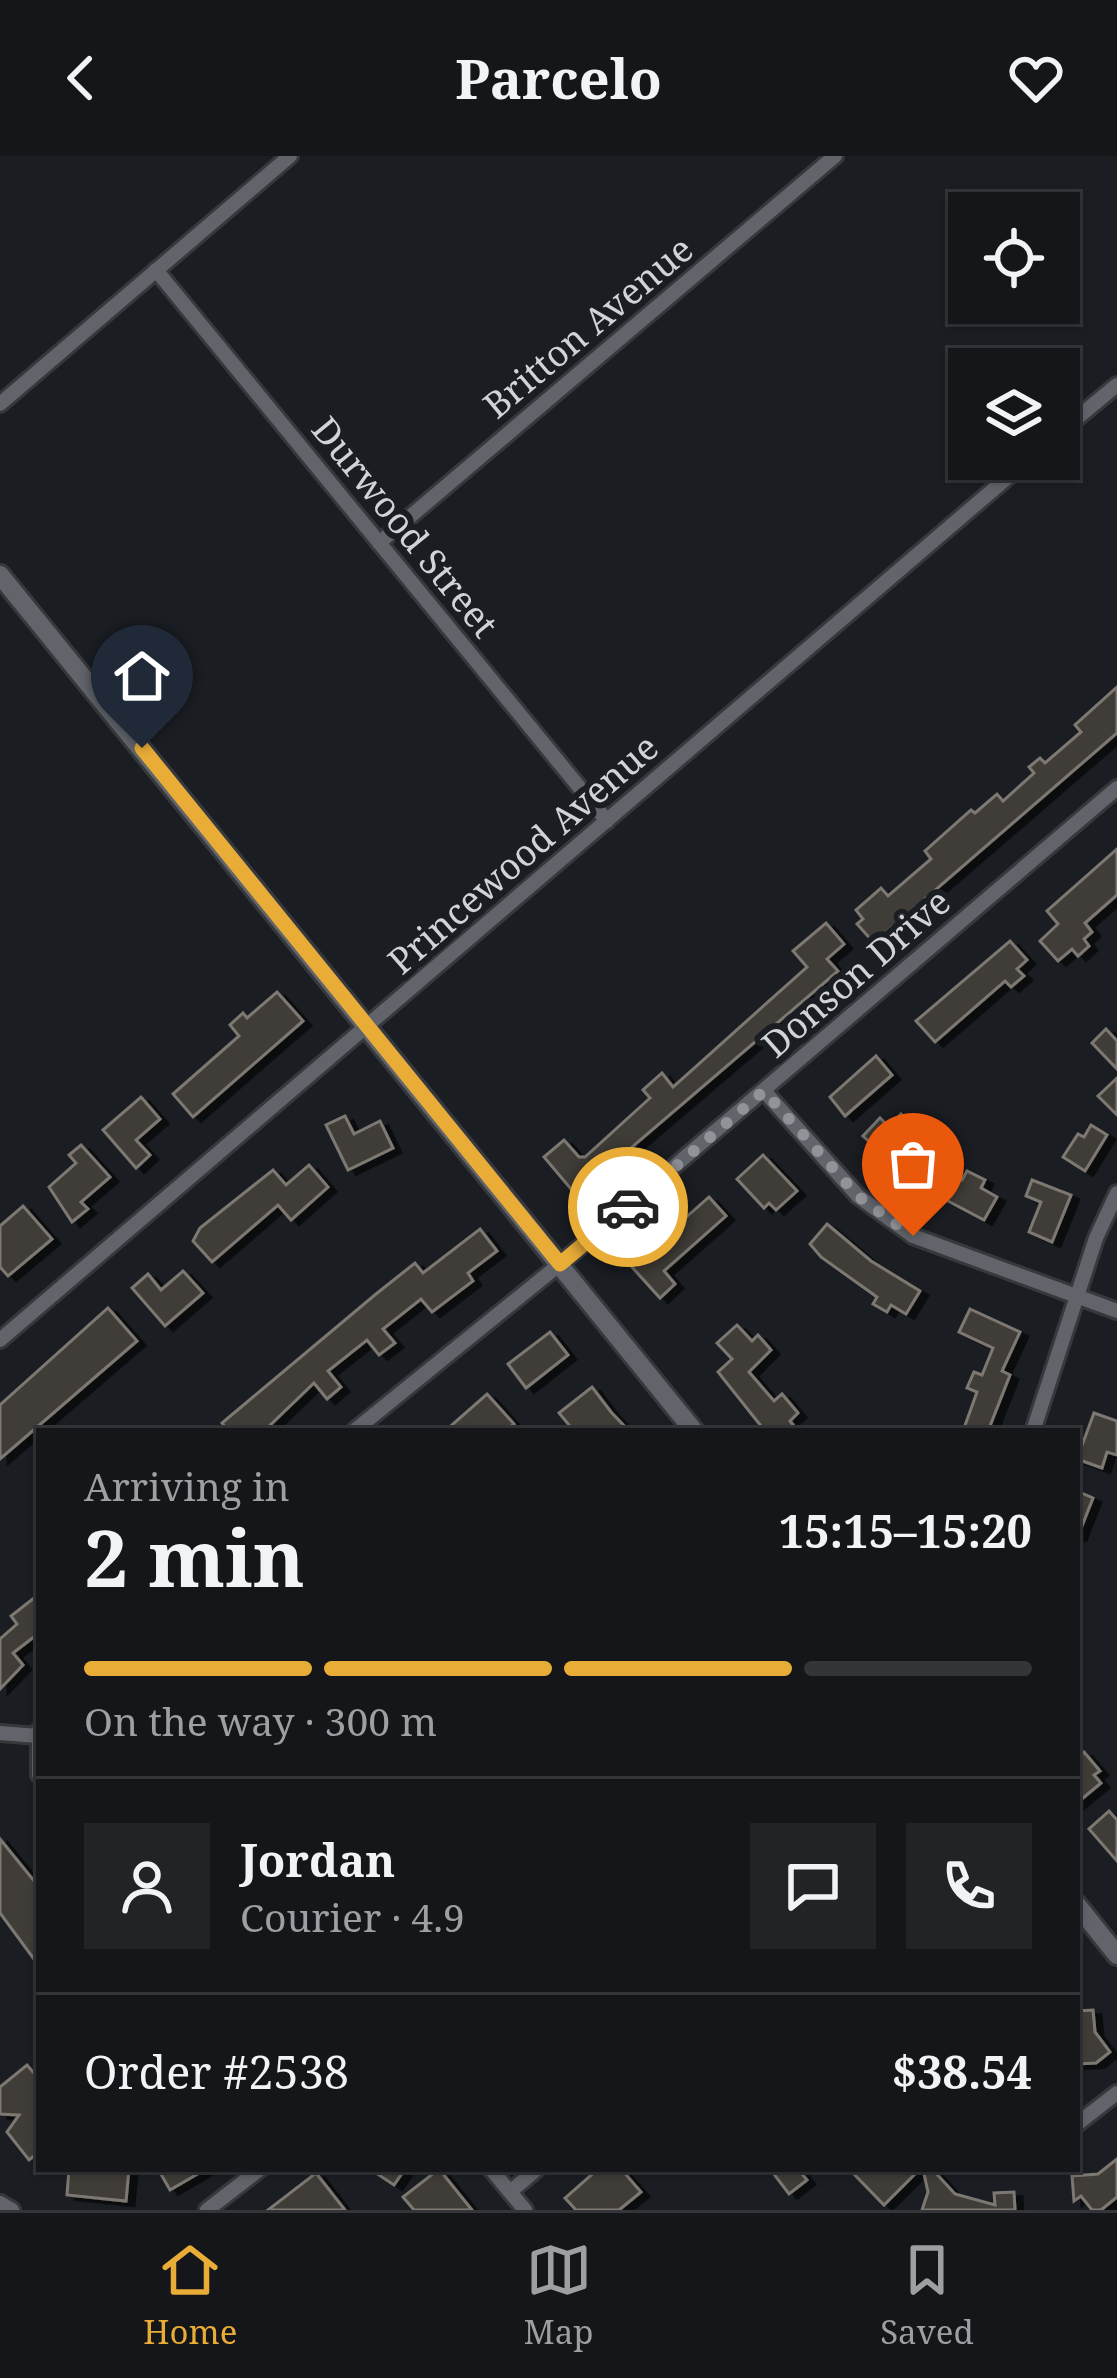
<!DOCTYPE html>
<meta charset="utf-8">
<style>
body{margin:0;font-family:"Noto Serif",serif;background:#212327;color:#f1f3f6;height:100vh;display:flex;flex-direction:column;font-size:45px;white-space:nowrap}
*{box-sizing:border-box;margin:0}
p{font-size:39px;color:#9d9fa2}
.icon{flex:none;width:66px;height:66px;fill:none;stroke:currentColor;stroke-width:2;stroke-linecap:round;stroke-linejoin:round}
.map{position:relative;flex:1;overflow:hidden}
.panel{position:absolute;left:36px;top:1272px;width:1044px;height:744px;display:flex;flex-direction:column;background:#14161a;border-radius:0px;box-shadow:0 3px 9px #0004,0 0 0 3px #333539}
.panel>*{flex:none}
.tools{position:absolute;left:948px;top:36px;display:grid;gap:24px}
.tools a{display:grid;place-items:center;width:132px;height:132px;border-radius:0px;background:#14161a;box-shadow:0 3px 9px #0004,0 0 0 3px #333539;font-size:60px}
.pin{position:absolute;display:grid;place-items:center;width:102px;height:102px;color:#fff;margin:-123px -51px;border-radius:50% 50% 50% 0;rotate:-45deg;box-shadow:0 0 12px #0007}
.pin .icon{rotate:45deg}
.courier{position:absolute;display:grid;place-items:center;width:120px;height:120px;margin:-60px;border:9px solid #e8ac37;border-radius:50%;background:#fff;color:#222;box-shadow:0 3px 15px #0007}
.headline em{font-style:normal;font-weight:700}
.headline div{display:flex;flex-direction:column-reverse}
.headline{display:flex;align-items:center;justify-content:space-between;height:204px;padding:0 48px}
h1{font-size:78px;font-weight:700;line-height:90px}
.bar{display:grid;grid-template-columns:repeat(4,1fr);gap:18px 12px;align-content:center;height:144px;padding:0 48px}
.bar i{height:15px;border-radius:9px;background:#333539}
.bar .on{background:#e8ac37}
.bar p{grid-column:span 4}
.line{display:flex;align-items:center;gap:30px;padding:0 48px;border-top:3px solid #333539}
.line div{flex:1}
.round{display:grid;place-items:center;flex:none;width:126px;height:126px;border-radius:0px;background:#212327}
header{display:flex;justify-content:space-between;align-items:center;height:156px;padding:0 48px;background:#14161a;font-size:54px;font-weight:700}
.tabs{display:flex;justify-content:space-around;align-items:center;height:168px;border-top:3px solid #333539;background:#14161a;font-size:33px;color:#9d9fa2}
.tabs a{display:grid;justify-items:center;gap:6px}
.tabs .on{color:#e8ac37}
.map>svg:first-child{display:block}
.building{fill:#403c37;stroke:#7d7872;stroke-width:3;filter:url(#shadow)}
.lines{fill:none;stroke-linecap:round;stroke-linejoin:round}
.minor-casing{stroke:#37383c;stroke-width:20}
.tertiary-casing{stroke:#37383c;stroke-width:24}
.minor{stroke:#61646a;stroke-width:14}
.tertiary{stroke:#61646a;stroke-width:18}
.done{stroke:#919398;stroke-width:12;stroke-dasharray:0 21.6}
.route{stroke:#e8ac37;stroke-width:15}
.labels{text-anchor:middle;stroke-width:12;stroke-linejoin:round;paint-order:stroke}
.street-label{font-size:36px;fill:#d1d3d7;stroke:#1a1d22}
</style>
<header><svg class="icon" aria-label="back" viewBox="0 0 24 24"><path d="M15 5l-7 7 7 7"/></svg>Parcelo<svg class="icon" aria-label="heart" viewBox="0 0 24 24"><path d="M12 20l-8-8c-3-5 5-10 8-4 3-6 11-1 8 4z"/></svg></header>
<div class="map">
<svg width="1117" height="2054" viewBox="0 0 1117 2054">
<defs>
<filter id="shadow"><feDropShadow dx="8" dy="4.5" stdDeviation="0" flood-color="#0009"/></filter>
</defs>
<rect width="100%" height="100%" fill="#1a1d22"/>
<g class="building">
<path d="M1117 531V577L874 787 857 768 863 763 856 754 881 732 888 740 931 703 925 695 971 654 975 657 997 638 1003 645 1034 617 1029 611 1040 602 1045 607 1081 576 1075 569Z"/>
<path d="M1117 693V739L1085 767 1092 776 1084 783 1089 790 1078 800 1072 793 1058 805 1040 785 1058 768 1047 755Z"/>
<path d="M826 767 844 788 827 803 838 815 576 1039 544 1001 564 984 579 1001H585L650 942 643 934 662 917 673 931 807 811 793 795Z"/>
<path d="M1010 785 1027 804 1017 813 1024 820 1011 831 1005 825 935 886 916 865Z"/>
<path d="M277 836 303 865 193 961 173 938 239 880 230 869 243 857 247 862Z"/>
<path d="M1106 873 1117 885V913L1092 887Z"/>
<path d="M876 900 892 919 845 960 830 941Z"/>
<path d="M1117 922V959L1098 940Z"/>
<path d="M141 941 160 963 136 984 150 999 136 1012 103 974Z"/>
<path d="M901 958 921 978 910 989 919 997 901 1016 863 980 880 962 889 971Z"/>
<path d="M345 960 354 978 380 965 393 992 348 1014 326 969Z"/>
<path d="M1091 969 1107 979 1085 1015 1063 1001 1078 978 1084 981Z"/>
<path d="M81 989 110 1021 81 1046 88 1053 72 1066 49 1031 76 1007 69 999Z"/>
<path d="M763 999 797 1035 776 1054 769 1047 764 1052 737 1023Z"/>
<path d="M309 1009 328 1031 291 1064 278 1049 212 1106 193 1085 200 1072 273 1014 286 1029Z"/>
<path d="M943 1014 962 1024 967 1015 985 1024 981 1032 997 1041 984 1064 931 1036Z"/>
<path d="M1032 1024 1071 1039 1052 1086 1029 1076 1041 1046 1026 1040Z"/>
<path d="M709 1041 726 1060 664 1115 675 1128 660 1142 631 1110Z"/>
<path d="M23 1050 52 1083 8 1120 0 1111V1070Z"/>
<path d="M827 1068 871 1105 920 1135 906 1158 891 1149 887 1156 873 1148 877 1141 821 1101 810 1088Z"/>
<path d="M480 1073 497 1095 468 1117 473 1125 432 1156 421 1143 383 1173 395 1187 379 1199 367 1184 328 1215 341 1231 327 1243 314 1227 264 1275H228L222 1267 376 1138 415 1107 423 1117Z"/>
<path d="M183 1115 203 1137 165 1170 132 1132 148 1118 161 1134Z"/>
<path d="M108 1152 137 1185 0 1303V1249Z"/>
<path d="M970 1153 1020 1176 1002 1215 1010 1219 988 1275H963L977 1236 967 1232 974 1216 982 1219 993 1192 959 1176Z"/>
<path d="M737 1169 752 1185 758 1179 771 1194 749 1216 774 1245 782 1238 798 1257 790 1265 798 1275H765L718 1216 732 1203 717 1187Z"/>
<path d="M550 1176 568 1199 526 1232 508 1208Z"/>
<path d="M592 1231 611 1256 629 1275H574L559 1257Z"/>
<path d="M487 1238 514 1268 505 1275H445Z"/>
<path d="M1094 1257 1117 1265V1299L1107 1296 1102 1312 1077 1303Z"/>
<path d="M1077 1335 1093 1342 1078 1380H1077Z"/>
<path d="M39 1438V1477L13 1497 23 1509 0 1533V1483L17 1468 11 1460Z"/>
<path d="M1084 1596 1100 1615 1094 1619 1101 1627 1077 1647V1602Z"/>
<path d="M1109 1655 1117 1664V1705L1089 1673Z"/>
<path d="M0 1683 39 1731V1810L0 1757Z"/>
<path d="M1093 1854 1095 1876 1110 1896 1096 1907 1077 1908V1855Z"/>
<path d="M27 1909 39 1923V1996L29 2004 7 1976 19 1959 0 1958V1931Z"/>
<path d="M1117 2003V2041L1101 2054H1092L1081 2040 1074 2045 1072 2020 1098 2018Z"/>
<path d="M69 2013H129L126 2045 67 2039Z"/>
<path d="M158 2013H206L170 2034Z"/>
<path d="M370 2013H405L394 2029Z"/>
<path d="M439 2013 472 2054H414L403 2041Z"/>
<path d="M598 2013H621L641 2036 619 2054H576L565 2042Z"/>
<path d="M770 2013H798L807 2024 789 2038Z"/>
<path d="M849 2013H920L884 2049Z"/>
<path d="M923 2013H932L955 2038 995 2049 994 2037 1014 2036 1015 2054H922L928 2036Z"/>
<path d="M316 2017 345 2054H268Z"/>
</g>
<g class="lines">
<g class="minor-casing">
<g id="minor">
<path d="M156 114 607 665"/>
<path d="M0 248 290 0"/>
<path d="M1059 277 1117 229"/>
<path d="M379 387 835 0"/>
<path d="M764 935 858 1040 913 1080 1117 1155"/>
<path d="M0 1184 1029 303"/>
<path d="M354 1275 560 1108 1117 632"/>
<path d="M1033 1275 1096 1082 1117 1037"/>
<path d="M39 1574V1619"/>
<path d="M0 1577 38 1580"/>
<path d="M1077 1968 1117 1937"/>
<path d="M491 2013 525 2054"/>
<path d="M510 2036 537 2013"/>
<path d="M0 2047 12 2054"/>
<path d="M207 2054 260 2013"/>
</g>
</g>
<g class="tertiary-casing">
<g id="tertiary">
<path d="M0 419 694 1275"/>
<path d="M1077 1749 1117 1799"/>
</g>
</g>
<use href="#minor" class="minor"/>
<use href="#tertiary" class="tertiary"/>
</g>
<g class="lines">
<path class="done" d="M628 1051 764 935 858 1040 913 1080"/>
<path class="route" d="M142 592 560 1108 628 1051"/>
</g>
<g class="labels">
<g class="street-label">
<text transform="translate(588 171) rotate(-40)" y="13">Britton Avenue</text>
<text transform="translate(405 371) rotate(51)" y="13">Durwood Street</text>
<text transform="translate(523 698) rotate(-41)" y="13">Princewood Avenue</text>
<text transform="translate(856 817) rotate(-41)" y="13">Donson Drive</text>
</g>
</g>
</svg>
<div class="tools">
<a><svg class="icon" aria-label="locate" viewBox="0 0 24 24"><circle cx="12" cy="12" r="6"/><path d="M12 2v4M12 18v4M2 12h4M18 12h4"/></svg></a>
<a><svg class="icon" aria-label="layers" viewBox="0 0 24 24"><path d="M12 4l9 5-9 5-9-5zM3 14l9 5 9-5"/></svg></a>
</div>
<div class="pin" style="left:913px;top:1080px;background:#ea580c"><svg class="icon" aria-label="bag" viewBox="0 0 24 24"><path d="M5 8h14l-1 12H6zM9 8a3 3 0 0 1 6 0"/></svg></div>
<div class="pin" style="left:142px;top:592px;background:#1f2937"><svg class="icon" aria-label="home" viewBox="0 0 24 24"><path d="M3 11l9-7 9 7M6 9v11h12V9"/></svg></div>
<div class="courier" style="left:628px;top:1051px"><svg class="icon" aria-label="car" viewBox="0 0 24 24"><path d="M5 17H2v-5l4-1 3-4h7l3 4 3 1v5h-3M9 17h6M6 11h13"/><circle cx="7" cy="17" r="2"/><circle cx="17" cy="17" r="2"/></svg></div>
<section class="panel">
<div class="headline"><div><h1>2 min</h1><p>Arriving in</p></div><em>15:15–15:20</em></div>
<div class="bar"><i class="on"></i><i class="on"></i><i class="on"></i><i></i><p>On the way · 300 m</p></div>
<div class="line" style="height:216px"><a class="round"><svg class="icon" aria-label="person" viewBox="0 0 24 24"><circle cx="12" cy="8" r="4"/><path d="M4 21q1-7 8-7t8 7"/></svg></a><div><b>Jordan</b><p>Courier · 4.9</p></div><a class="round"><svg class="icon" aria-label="chat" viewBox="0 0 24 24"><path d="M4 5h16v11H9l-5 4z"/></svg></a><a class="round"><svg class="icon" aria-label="phone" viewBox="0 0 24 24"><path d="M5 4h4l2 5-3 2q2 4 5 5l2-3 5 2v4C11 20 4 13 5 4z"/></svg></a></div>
<div class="line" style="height:156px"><div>Order #2538</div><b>$38.54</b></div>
</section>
</div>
<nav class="tabs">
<a class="on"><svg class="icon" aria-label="home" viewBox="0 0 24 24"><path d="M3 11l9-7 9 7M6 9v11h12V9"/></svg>Home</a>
<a><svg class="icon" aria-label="map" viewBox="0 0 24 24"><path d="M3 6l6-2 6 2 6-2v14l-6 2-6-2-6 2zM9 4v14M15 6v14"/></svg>Map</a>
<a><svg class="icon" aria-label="saved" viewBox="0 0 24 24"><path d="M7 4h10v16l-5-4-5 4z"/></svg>Saved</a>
</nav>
